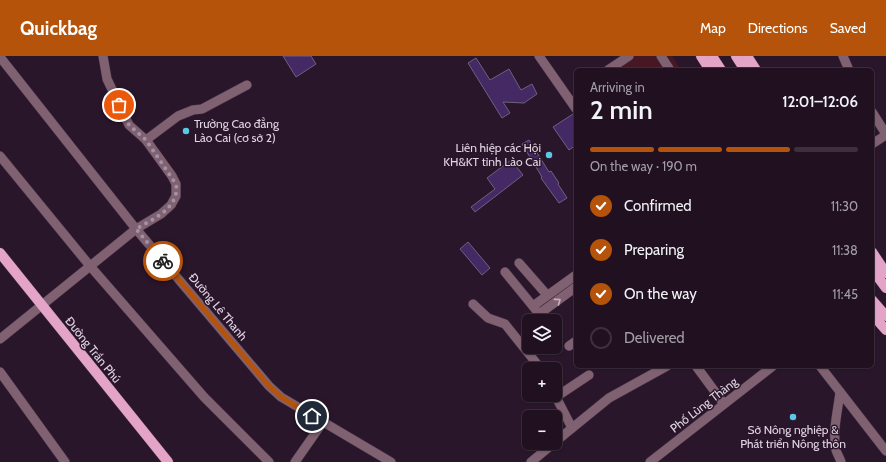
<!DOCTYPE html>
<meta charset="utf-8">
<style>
body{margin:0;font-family:Cabin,sans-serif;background:#281929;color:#f1f3f6;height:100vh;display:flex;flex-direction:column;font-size:15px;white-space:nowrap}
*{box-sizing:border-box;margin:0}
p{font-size:13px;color:#a29da5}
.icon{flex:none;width:22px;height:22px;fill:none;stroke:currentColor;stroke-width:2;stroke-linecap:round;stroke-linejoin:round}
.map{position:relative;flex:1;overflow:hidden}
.drawer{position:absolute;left:574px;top:12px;width:300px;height:300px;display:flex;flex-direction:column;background:#201020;border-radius:6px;box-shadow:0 1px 3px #0004,0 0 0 1px #3d303e}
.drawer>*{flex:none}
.controls{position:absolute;left:522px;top:258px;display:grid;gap:8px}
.controls a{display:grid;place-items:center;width:40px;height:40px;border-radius:6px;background:#201020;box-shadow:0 1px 3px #0004,0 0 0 1px #3d303e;font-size:20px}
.pin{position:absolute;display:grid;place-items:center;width:34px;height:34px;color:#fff;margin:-17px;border:2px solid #fff;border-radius:50%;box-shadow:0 1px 4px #0007}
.courier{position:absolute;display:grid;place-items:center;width:40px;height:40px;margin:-20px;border:3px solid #b45309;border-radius:50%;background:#fff;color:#222;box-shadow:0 1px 5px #0007}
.overview em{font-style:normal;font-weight:600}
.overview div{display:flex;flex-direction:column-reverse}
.overview{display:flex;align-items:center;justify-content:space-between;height:68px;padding:0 16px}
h1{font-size:26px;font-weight:600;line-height:30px}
.bar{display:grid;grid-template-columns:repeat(4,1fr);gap:6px 4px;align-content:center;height:48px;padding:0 16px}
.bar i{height:5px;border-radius:3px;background:#3d303e}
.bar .active{background:#b45309}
.bar p{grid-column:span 4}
ol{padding:0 16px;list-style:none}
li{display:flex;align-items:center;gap:12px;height:44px}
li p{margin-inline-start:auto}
li .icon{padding:4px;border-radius:50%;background:#b45309;color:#fff;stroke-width:4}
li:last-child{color:#a29da5}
li i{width:22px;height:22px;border:2px solid #3d303e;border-radius:50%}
header{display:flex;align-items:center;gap:24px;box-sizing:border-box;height:56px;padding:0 20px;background:#b45309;color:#fff}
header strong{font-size:19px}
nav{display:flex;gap:22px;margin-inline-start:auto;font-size:14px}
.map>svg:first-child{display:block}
.green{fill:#471724}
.building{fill:#452965;stroke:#6d617f}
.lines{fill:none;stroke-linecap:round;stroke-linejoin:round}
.minor-casing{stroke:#443145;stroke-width:10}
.major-casing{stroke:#443145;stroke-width:11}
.minor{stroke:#806171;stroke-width:9}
.major{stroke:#e4a4c7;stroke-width:10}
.oneway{stroke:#c5b2c1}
.done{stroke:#a292a3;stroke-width:4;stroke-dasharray:0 7.2}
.route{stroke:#b45309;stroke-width:5}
.poi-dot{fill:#5ac8e5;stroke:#2a162b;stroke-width:1.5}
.labels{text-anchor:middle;stroke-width:3;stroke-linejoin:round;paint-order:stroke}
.poi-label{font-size:12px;fill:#e2d5e3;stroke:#2a162b;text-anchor:start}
.street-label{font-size:12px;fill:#e2d5e3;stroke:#2a162b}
</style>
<header>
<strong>Quickbag</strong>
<nav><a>Map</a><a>Directions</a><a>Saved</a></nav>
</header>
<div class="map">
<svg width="886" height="406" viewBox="0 0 886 406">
<rect width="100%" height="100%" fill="#2a162b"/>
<path class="green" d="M631 0H672L681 14H607Z"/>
<g class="building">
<path d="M283 0H311L316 8 296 21Z"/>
<path d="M476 2 490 24 509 13 521 34 532 28 537 38 524 47 503 46 510 57 502 62 468 7Z"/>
<path d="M573 58 576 61V89L569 94 553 71Z"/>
<path d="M529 84 549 116 551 115 559 127 558 128 567 142 559 147 541 122 542 121 522 88Z"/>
<path d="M511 104 523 119 475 156 471 151 495 133 487 122Z"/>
<path d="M468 186 490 212 482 219 460 193Z"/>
</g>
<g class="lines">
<g class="minor-casing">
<g id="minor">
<path d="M539 0 576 53"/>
<path d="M661 0 670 14"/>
<path d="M843 0 849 14"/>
<path d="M0 1 136 173 269 330 281 341 391 406"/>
<path d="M608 14 629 0"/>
<path d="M872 56 886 78"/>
<path d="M146 84 178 60 193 54 202 53 247 29"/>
<path d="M872 88 886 79"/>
<path d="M0 100 90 210 204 341 269 406"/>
<path d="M519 207 547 239"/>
<path d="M505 216 545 265"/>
<path d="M473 248 488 262 505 268 541 313"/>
<path d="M533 250 576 219"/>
<path d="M539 258 576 231"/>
<path d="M0 283 136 173 161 158 171 149 176 140V128L172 120 146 84 129 69 107 23 103 0"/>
<path d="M569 290 576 285"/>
<path d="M696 310 724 348"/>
<path d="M820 310 886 395"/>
<path d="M0 316 65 406"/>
<path d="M840 336C838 354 832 376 836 394 837 398 840 402 841 406"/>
<path d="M555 339 572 372"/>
<path d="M556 341 589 319"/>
<path d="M555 386 609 342 667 310"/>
<path d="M295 406 323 366"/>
<path d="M531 406 554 387"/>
<path d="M650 406 773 310"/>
</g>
</g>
<g class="major-casing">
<g id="major">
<path d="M701 0 710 14"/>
<path d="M712 0 721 14"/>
<path d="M736 0 745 14"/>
<path d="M747 0 756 14"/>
<path d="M872 196 886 217"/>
<path d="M0 197 168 406"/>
<path d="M872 213 886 232"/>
<path d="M872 244 886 260"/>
<path d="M872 258 886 274"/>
</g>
</g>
<use href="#minor" class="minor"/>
<use href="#major" class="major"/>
</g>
<defs><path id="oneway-chevron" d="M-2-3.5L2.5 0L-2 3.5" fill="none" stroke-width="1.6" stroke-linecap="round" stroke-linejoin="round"/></defs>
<use class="oneway" href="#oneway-chevron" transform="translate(558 245) rotate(-36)"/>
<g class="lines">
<path class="done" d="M119 49 129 69 146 84 176 128C180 152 153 163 136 173L163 205"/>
<path class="route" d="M163 205 269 330 281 341 312 360"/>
</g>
<g class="poi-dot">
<circle cx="186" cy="75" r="4"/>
<circle cx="549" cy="99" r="4"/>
<circle cx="793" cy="361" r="4"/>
</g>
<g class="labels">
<g class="poi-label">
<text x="194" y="72">Trường Cao đẳng<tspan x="194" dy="14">Lào Cai (cơ sở 2)</tspan></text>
<text x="541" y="96" text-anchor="end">Liên hiệp các Hội<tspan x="541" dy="14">KH&amp;KT tỉnh Lào Cai</tspan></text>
<text x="793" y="378" text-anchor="middle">Sở Nông nghiệp &amp;<tspan x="793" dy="14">Phát triển Nông thôn</tspan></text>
</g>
<g class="street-label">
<text transform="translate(218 251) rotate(50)" y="4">Đường Lê Thanh</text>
<text transform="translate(93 294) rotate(51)" y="4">Đường Trần Phú</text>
<text transform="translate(704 349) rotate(-38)" y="4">Phố Lùng Thàng</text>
</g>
</g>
</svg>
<div class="controls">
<a><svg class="icon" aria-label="layers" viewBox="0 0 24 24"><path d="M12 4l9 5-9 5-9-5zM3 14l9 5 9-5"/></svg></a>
<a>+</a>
<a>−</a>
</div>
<div class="pin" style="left:119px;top:49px;background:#ea580c"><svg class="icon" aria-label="bag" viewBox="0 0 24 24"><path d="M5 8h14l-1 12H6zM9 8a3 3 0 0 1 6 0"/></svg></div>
<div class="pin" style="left:312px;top:360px;background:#1f2937"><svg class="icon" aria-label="home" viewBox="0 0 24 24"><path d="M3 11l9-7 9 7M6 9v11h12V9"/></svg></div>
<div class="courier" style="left:163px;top:205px"><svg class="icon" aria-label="bike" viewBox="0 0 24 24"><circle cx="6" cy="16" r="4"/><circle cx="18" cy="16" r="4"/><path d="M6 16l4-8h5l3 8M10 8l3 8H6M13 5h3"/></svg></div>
<section class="drawer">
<div class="overview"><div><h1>2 min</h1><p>Arriving in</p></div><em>12:01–12:06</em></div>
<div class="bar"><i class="active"></i><i class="active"></i><i class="active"></i><i></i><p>On the way · 190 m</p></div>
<ol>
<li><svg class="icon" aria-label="check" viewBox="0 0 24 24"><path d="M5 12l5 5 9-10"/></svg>Confirmed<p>11:30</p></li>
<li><svg class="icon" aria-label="check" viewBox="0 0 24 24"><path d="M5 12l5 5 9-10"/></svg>Preparing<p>11:38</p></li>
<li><svg class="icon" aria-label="check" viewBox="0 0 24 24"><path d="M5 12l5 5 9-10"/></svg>On the way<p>11:45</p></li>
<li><i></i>Delivered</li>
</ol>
</section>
</div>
